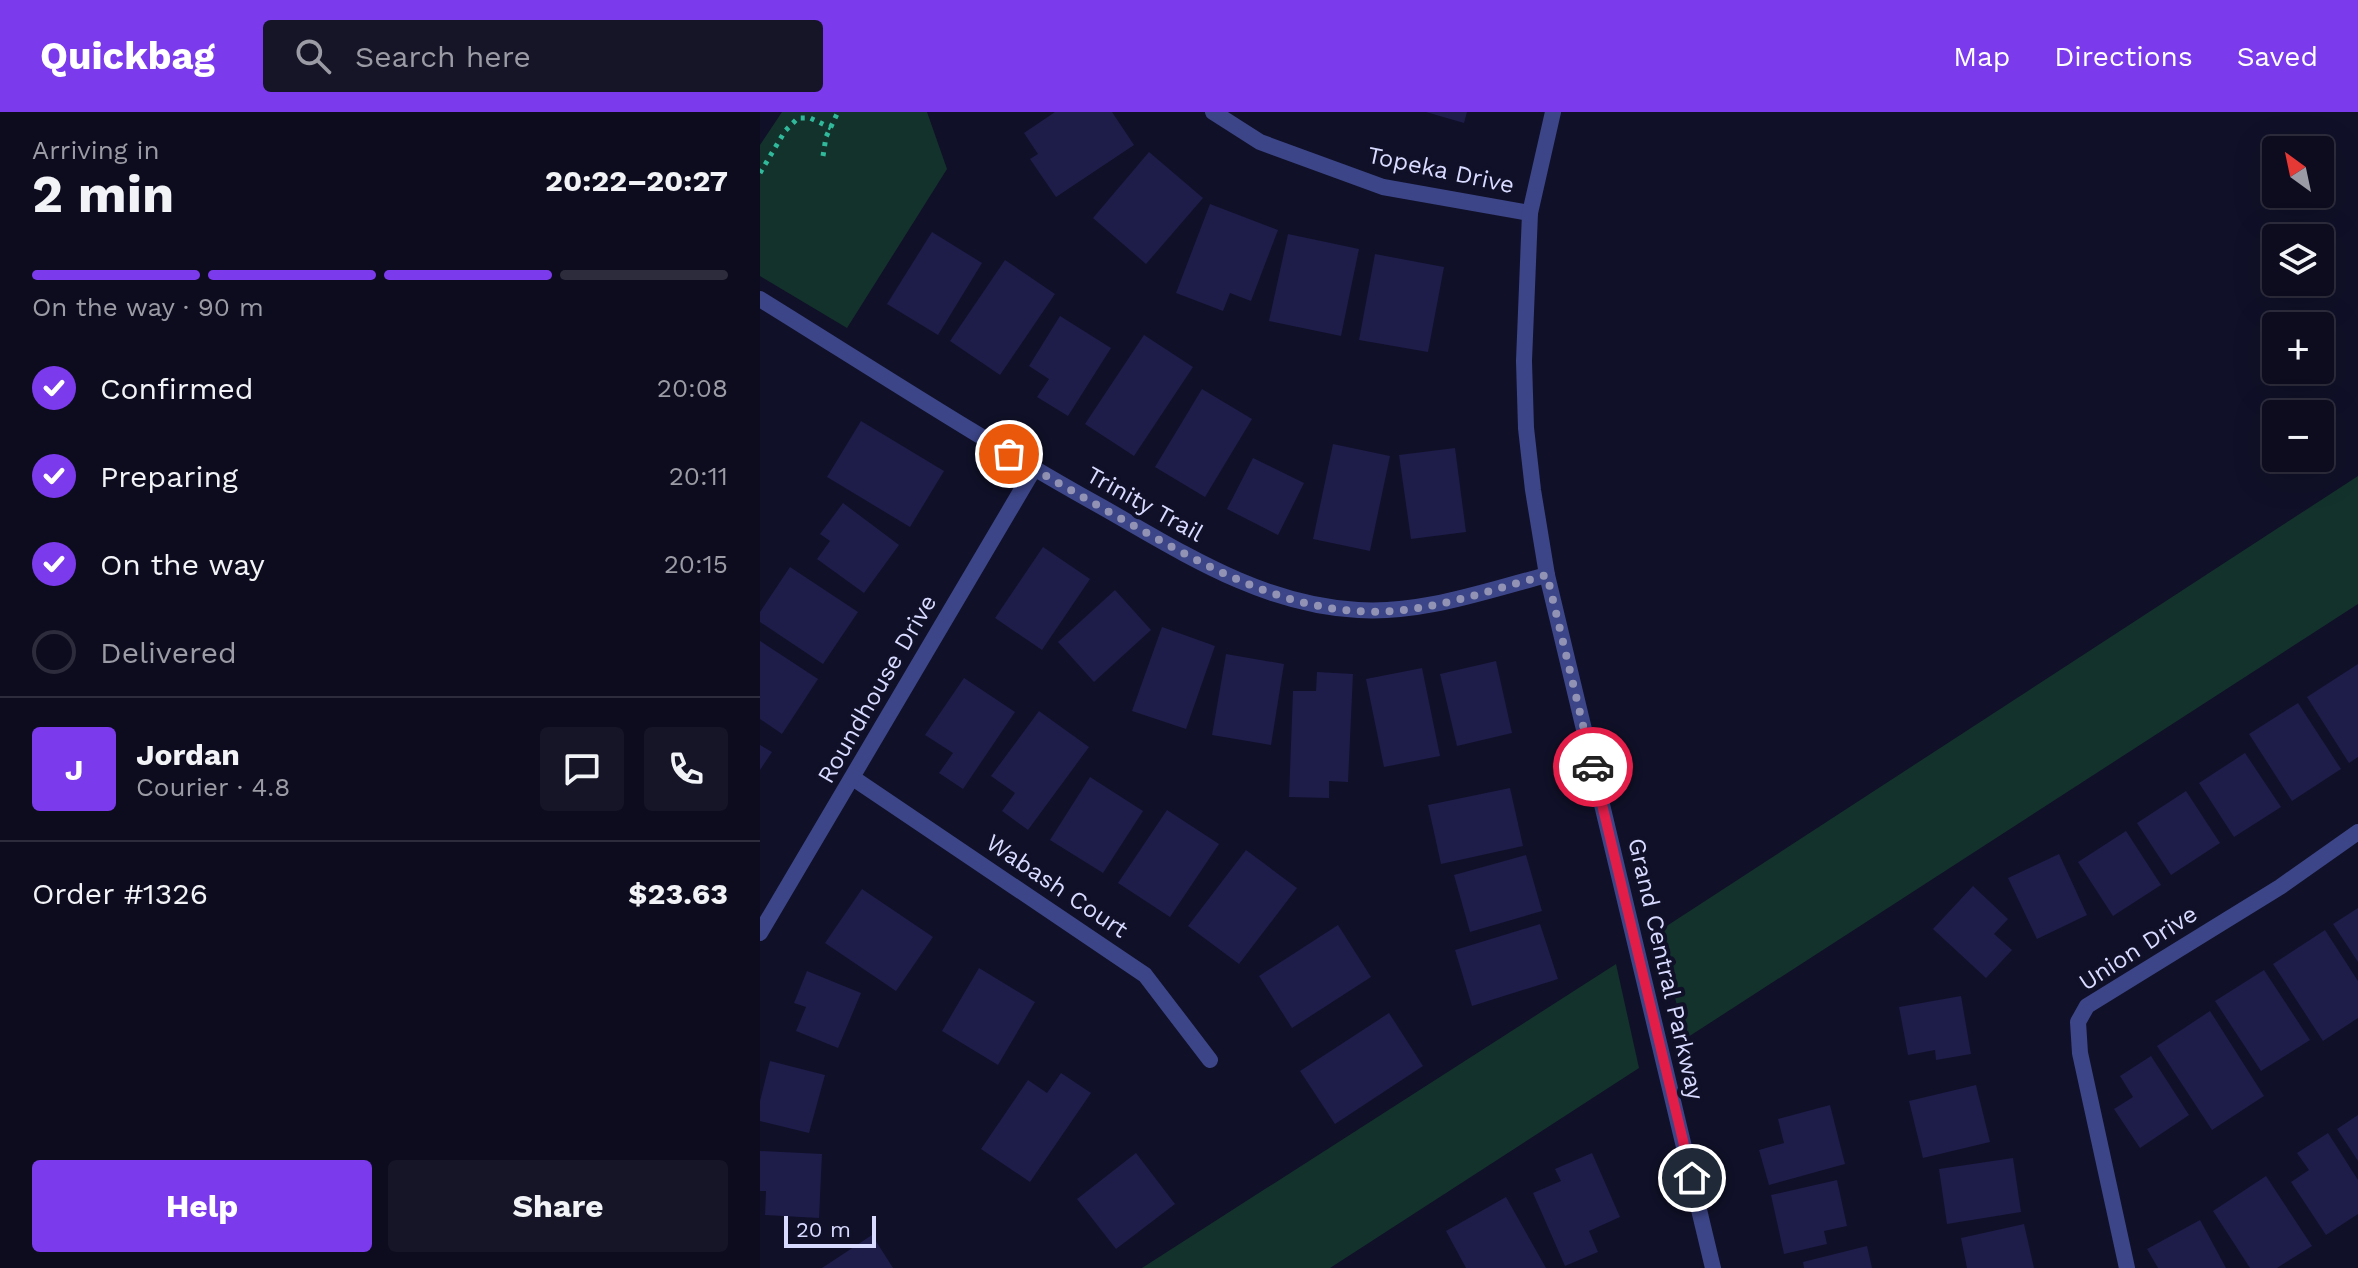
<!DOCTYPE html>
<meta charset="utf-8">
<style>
body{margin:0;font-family:"Work Sans",sans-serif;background:#151527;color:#f1f3f6;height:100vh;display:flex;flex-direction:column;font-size:30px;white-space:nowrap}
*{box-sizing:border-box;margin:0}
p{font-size:26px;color:#9a9ba4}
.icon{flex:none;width:44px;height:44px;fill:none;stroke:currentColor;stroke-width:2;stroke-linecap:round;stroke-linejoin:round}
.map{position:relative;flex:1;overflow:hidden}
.drawer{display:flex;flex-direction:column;background:#0c0c1e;width:760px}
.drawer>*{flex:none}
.needle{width:52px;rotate:327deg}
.controls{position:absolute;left:1502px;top:24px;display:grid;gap:16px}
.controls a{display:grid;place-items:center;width:72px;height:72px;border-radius:8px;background:#0c0c1e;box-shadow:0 8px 32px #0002,0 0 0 2px #2c2c3c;font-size:40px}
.scale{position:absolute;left:24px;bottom:20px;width:92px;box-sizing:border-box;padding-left:8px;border:4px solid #d8daff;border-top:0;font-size:22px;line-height:28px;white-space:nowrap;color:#d8daff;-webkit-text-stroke:6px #101028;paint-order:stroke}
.pin{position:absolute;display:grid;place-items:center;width:68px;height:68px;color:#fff;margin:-34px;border:4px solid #fff;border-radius:50%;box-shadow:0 2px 8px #0007}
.courier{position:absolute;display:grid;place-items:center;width:80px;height:80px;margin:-40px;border:6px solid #e11d48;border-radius:50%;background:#fff;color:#222;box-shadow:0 2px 10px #0007}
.headline em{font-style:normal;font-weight:700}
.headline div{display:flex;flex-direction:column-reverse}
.headline{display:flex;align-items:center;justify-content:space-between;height:136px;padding:0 32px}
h1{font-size:52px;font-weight:700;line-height:60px}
.bar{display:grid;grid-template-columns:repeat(4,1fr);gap:12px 8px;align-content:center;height:96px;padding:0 32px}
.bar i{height:10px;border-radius:6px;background:#2c2c3c}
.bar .active{background:#7c3aed}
.bar p{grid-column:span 4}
.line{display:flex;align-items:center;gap:20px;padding:0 32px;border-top:2px solid #2c2c3c}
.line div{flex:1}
.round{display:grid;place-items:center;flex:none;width:84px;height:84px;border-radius:8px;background:#151527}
ol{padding:0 32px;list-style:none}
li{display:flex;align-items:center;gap:24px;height:88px}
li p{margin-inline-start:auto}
li .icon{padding:8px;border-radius:50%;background:#7c3aed;color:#fff;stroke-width:4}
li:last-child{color:#9a9ba4}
li i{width:44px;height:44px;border:4px solid #2c2c3c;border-radius:50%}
.cta{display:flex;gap:16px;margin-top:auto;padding:16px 32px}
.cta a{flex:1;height:92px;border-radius:8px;background:#7c3aed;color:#fff;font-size:32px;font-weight:700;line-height:92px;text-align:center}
.cta a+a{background:#151527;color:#f1f3f6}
header{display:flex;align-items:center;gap:48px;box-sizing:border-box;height:112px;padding:0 40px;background:#7c3aed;color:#fff}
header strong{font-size:38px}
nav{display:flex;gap:44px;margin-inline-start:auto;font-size:28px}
.search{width:560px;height:72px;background:#151527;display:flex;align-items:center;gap:20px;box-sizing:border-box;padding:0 28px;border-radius:8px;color:#9a9ba4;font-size:30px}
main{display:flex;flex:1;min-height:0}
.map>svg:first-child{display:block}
.green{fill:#13322c}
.building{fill:#1e1c49}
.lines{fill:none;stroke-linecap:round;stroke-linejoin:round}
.path{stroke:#31b99b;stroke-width:5;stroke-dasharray:4 6;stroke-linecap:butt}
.minor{stroke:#3c4587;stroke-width:16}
.tertiary{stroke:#3c4587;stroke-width:16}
.done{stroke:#9293b4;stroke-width:8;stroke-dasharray:0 14.4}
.route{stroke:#e11d48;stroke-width:10}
.labels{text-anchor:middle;stroke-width:8;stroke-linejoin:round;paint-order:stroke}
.street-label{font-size:24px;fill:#d8daff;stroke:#101028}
</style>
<header>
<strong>Quickbag</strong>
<div class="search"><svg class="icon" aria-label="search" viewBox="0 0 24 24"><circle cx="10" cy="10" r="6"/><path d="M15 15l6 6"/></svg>Search here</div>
<nav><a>Map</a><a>Directions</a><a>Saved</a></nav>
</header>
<main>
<section class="drawer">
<div class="headline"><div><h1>2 min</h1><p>Arriving in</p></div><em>20:22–20:27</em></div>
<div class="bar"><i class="active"></i><i class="active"></i><i class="active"></i><i></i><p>On the way · 90 m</p></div>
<ol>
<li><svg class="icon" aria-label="check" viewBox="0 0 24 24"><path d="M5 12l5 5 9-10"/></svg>Confirmed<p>20:08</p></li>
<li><svg class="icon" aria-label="check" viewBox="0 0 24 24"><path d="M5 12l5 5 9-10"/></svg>Preparing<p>20:11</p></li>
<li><svg class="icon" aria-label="check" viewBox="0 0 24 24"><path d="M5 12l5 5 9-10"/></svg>On the way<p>20:15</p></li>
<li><i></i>Delivered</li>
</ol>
<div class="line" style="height:144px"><b class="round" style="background:#7c3aed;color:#fff">J</b><div><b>Jordan</b><p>Courier · 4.8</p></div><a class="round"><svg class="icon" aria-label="chat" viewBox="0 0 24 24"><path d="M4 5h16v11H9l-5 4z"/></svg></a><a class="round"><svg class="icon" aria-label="phone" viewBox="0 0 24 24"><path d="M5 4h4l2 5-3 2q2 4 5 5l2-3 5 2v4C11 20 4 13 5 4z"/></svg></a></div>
<div class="line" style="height:104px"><div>Order #1326</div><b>$23.63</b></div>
<div class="cta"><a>Help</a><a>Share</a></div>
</section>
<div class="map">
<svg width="1598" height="1156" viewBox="0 0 1598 1156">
<rect width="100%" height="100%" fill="#101028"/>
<g class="green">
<path d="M22 0H167L187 57 87 216 0 164V33Z"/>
<path d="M1598 364V492L925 927 899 819Z"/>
<path d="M856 852 879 956 570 1156H382Z"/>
</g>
<g class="building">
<path d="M295 0H352L374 33 296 85 270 47 278 42 264 21Z"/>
<path d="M666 0H707L704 11Z"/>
<path d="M389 40 443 86 386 152 333 106Z"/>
<path d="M450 92 518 118 491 189 470 181 463 199 416 181Z"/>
<path d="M172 120 222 151 178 223 127 192Z"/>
<path d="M528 122 599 137 581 224 509 209Z"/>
<path d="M615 142 684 155 668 240 599 228Z"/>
<path d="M245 148 295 182 240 263 190 229Z"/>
<path d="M300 204 351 236 308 304 277 285 289 267 269 254Z"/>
<path d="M384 223 433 255 374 344 325 312Z"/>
<path d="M442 277 492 307 445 385 395 355Z"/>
<path d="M101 309 184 359 150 415 67 365Z"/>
<path d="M573 332 630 344 610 439 553 427Z"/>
<path d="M695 336 706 420 651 427 639 343Z"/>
<path d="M493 346 544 371 518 423 467 397Z"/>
<path d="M83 391 139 433 104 481 57 447 70 429 60 422Z"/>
<path d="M283 435 330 467 282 538 235 506Z"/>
<path d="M30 455 98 500 63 552 0 510V500Z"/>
<path d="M355 478 391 518 334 570 298 530Z"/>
<path d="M402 515 455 534 426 617 372 599Z"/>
<path d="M0 529 58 567 22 622 0 607Z"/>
<path d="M466 542 524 552 511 633 452 623Z"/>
<path d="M736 549 752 621 697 634 680 562Z"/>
<path d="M1598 552V645L1589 651 1547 585Z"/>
<path d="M662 556 680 644 624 655 606 567Z"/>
<path d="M557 560 593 562 588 670 569 669V686L529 685 533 579H556Z"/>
<path d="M204 566 255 600 203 677 179 661 193 641 165 623Z"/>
<path d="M1538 591 1581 657 1532 689 1489 622Z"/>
<path d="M279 599 329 635 268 718 242 699 255 681 231 664Z"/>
<path d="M0 633 12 640 0 658Z"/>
<path d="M1485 641 1521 695 1474 725 1439 671Z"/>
<path d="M330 665 383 699 343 761 290 728Z"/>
<path d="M750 676 763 734 681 752 668 693Z"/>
<path d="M1426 679 1460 731 1411 763 1377 711Z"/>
<path d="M407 698 459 732 410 805 358 771Z"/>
<path d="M1366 719 1401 773 1353 804 1318 750Z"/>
<path d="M486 738 537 776 479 852 428 814Z"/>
<path d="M1299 742 1327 803 1277 827 1248 766Z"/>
<path d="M766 743 782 799 710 820 694 763Z"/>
<path d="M1213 774 1248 807 1234 822 1252 838 1226 866 1173 817Z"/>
<path d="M102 777 173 825 136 879 65 831Z"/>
<path d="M1598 796V850L1573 812Z"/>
<path d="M780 812 798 867 712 894 695 838Z"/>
<path d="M578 813 611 865 532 916 499 864Z"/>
<path d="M1565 818 1598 869V906L1563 929 1513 852Z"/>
<path d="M219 856 275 890 238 953 182 919Z"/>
<path d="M1504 858 1550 928 1501 959 1455 889Z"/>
<path d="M47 859 101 881 78 936 36 919 46 895 34 891Z"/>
<path d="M1201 884 1211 942 1176 948 1175 938 1148 943 1139 895Z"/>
<path d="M1450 899 1504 984 1452 1018 1397 934Z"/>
<path d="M629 901 663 954 575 1012 540 959Z"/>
<path d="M1391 944 1429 1003 1380 1036 1354 997 1373 985 1360 964Z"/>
<path d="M10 949 65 963 49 1021 0 1009V989Z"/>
<path d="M301 961 331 981 270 1070 221 1037 268 968 287 981Z"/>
<path d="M1216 973 1230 1030 1163 1046 1149 989Z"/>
<path d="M1070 993 1085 1052 1009 1073 999 1038 1024 1031 1018 1007Z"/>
<path d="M1598 1003V1049L1577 1017Z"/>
<path d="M1568 1021 1598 1068V1102L1566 1123 1531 1070 1549 1058 1537 1041Z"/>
<path d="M0 1039 62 1042 59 1106 5 1103 6 1079H0Z"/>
<path d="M376 1041 415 1092 356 1137 317 1087Z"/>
<path d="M832 1041 860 1105 829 1119 838 1140 805 1154 773 1081 801 1069 795 1057Z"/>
<path d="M1253 1046 1261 1100 1187 1112 1179 1057Z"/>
<path d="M1506 1064 1552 1134 1517 1156H1490L1453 1099Z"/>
<path d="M1077 1068 1087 1114 1064 1119 1067 1132 1024 1142 1011 1083Z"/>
<path d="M746 1085 786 1156H706L686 1119Z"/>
<path d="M1440 1108 1466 1156H1398L1387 1137Z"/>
<path d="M1264 1112 1274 1156H1207L1201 1126Z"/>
<path d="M112 1123 133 1156H62Z"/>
<path d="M1107 1134 1112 1156H1044L1043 1150Z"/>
</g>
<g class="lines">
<g class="path">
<path d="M63 44 66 25 78 0"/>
<path d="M0 61 25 19 38 6H50L71 16"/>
</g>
<g class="minor">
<path d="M453 0 500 30 623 75 770 101"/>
<path d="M0 187C113 257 225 330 342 395 423 441 502 493 598 498 662 502 725 479 787 463"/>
<path d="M93 666 385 863 450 948"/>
<path d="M0 821 274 357"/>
<path d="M1367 1156 1320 941 1318 910 1327 894 1520 775 1598 720"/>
</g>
<path class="tertiary" d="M793 0 770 101 764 249 766 316 773 378 787 463 953 1156"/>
</g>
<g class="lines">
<path class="done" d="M249 342C291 367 333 391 376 415 455 459 538 506 633 499 685 495 737 476 787 463L833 655"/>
<path class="route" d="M833 655 932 1066"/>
</g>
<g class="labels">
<g class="street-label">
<text transform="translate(681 58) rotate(12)" y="8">Topeka Drive</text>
<text transform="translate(385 392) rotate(29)" y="8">Trinity Trail</text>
<text transform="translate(117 577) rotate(-60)" y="8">Roundhouse Drive</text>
<text transform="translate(297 774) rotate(34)" y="8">Wabash Court</text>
<text transform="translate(1378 836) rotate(-33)" y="8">Union Drive</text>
<text transform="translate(906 857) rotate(77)" y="8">Grand Central Parkway</text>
</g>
</g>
</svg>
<div class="controls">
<a><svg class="needle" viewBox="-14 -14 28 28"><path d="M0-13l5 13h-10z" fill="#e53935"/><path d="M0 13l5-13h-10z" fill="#9a9ba4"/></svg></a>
<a><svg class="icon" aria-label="layers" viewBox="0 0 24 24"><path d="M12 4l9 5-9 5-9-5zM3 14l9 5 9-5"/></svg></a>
<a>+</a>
<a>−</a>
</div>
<div class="scale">20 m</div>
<div class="pin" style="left:249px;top:342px;background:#ea580c"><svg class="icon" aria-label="bag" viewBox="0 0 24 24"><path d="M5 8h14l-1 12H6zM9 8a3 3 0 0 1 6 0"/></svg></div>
<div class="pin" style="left:932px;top:1066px;background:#1f2937"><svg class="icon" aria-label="home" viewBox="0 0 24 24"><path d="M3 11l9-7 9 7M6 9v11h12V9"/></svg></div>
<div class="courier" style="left:833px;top:655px"><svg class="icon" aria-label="car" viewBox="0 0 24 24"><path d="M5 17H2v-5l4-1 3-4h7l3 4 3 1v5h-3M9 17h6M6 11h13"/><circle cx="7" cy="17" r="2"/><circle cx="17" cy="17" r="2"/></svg></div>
</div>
</main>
